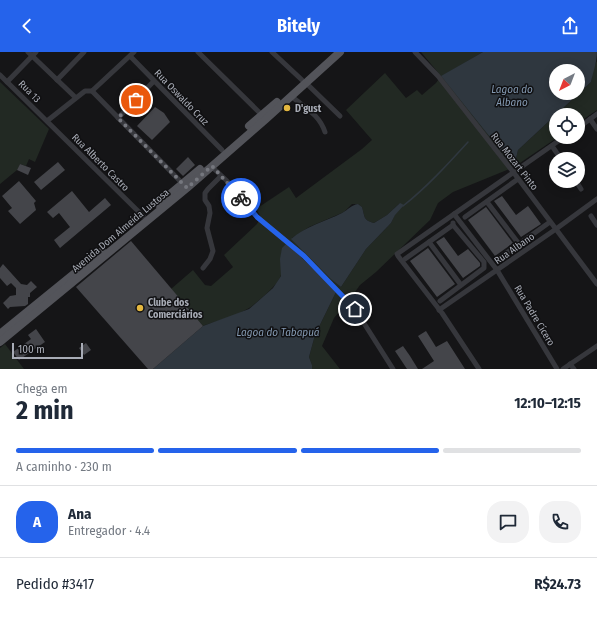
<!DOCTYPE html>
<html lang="pt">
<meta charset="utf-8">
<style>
body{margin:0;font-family:"Fira Sans Condensed",sans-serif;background:#f2f2f3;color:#1f2937;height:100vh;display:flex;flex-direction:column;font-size:15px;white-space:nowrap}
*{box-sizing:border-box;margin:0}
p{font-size:13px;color:#747a83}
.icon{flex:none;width:22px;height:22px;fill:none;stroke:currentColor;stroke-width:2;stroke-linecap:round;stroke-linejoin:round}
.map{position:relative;height:317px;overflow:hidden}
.drawer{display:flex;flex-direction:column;background:#fff;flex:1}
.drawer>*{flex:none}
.needle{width:26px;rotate:222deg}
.tools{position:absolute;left:549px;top:12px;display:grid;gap:8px}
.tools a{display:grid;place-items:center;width:36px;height:36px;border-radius:50%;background:#fff;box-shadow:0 2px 10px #0003;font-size:20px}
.scale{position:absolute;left:12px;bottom:10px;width:71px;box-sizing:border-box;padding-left:4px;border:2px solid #a8acb6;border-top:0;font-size:11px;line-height:14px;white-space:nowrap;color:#a8acb6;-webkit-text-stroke:3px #101012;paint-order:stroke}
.pin{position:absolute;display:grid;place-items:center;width:34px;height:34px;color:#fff;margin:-17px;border:2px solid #fff;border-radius:50%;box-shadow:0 1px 4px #0007}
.courier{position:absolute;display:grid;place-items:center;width:40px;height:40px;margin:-20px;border:3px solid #2563eb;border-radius:50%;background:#fff;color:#222;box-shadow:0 1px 5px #0007}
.summary em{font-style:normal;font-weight:700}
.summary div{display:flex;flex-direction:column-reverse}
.summary{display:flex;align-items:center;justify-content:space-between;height:68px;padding:0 16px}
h1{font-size:26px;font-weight:700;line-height:30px}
.bar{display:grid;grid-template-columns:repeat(4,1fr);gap:6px 4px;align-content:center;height:48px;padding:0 16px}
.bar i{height:5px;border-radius:3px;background:#e0e1e3}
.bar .on{background:#2563eb}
.bar p{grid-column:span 4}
.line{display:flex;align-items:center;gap:10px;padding:0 16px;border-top:1px solid #e0e1e3}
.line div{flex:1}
.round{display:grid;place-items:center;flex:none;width:42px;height:42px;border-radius:16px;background:#f2f2f3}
header{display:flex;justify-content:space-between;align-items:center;height:52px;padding:0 16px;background:#2563eb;color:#fff;font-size:18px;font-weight:700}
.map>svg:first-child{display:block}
.green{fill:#222923;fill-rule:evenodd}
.water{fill:#2f373f;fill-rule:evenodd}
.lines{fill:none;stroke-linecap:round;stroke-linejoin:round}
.stream{stroke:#2f373f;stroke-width:1.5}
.building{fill:#44454a}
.minor{stroke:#36373c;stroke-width:5}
.primary{stroke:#53545a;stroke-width:8}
.done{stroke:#75777e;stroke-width:4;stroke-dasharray:0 7.2}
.route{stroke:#2563eb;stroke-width:5}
.poi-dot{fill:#e4b740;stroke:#101012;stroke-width:1.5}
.labels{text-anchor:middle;stroke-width:3;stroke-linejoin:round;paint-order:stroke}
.street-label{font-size:10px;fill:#a8acb6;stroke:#101012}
.poi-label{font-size:10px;font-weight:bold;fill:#a8acb6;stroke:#101012;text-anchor:start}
.water-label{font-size:11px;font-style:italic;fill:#8297af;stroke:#101012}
</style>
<header><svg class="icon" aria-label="back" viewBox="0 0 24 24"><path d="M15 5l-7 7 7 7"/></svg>Bitely<svg class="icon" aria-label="share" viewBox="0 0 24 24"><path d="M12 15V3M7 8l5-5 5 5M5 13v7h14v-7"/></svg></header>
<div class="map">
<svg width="597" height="317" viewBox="0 0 597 317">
<rect width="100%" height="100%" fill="#151517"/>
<g class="green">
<path d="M421 0H483L442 24 514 115 518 98 591 30 593 16 597 9V58L578 71V63H556V85H558L514 115 453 140 438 151 430 168 376 220 360 233 350 247 334 266 322 294 340 317H312V313L309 305 315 283 336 240 288 191C277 202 283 209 281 223 279 232 257 251 249 256 237 264 216 269 203 274L171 237 193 218 205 233 211 234 233 215 224 203 257 172 261 165 256 157 289 135 296 146 362 97 372 88 346 58 385 21 406 46 417 38 422 43 436 31 441 24ZM400 151 391 171 366 197 341 235 292 186 309 175 344 160 352 152H358L362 155C365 165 363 168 374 171L387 163Z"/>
<path d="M0 30 49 77 35 110 29 107 26 114 20 112 17 118 0 132Z"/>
<path d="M5 292 24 317H0V296Z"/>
</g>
<g class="water">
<path d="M483 0H597C597 10 593 20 591 30L518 98 514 115 441 24ZM556 19H578V41H556Z"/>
<path d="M400 151 404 153 395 163 391 171 366 197 341 235 331 227 291 187C306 174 324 170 342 161 348 158 351 153 358 152L362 155C365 165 363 168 374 171L387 163Z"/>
<path d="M287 191 336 240 315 283 309 305 312 313V317H153L203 274 249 257 273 236 281 224 280 207 282 196Z"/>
</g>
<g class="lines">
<path class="stream" d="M403 154C427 135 448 112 468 90"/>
</g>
<g class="building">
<path d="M155 55 164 61 170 70 152 88 137 74Z"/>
<path d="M188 105 195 113 183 124 176 117Z"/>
<path d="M58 110 65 118 41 138 34 130Z"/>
<path d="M20 112 31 116 28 123 17 118Z"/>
<path d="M19 129 36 149 34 151 36 158 20 172 8 159 12 156 2 144Z"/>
<path d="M72 139 89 160 105 146 111 153 60 196 54 188 70 175 59 161 53 166 47 160Z"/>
<path d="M502 144 516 163 528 154 541 172 521 185 494 149Z"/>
<path d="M486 155 513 191 495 204 468 168Z"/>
<path d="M444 185 458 204 468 197 480 211V214L463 226 436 190Z"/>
<path d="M131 189 203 274 153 317H148L76 235Z"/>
<path d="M428 196 455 232 437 245 410 209Z"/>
<path d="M3 212 21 232 27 233 31 229 37 235 30 241V245H28V252L25 254 10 255 8 257 3 251 10 244 16 243V236L11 231 7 234 0 226V216Z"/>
<path d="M36 277 45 290 19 308 13 300 31 287 28 283Z"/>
<path d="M426 279 436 295 447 289 465 317H422L434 309 418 284Z"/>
<path d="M86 291 91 298 84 303 79 296Z"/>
<path d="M403 294 410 304 418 317H407L395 299Z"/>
</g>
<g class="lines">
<g class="minor">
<path d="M28 0 75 45"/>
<path d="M198 0 264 65"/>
<path d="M272 0 302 28"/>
<path d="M415 0 438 24 514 121 597 232"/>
<path d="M130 4 222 98"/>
<path d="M0 23 143 164"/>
<path d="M57 28 84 0"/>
<path d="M7 30 36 0"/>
<path d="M306 31 340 64"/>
<path d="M92 39 134 0"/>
<path d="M291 44C305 56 319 62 325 80"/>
<path d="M118 66 154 29"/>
<path d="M590 67 597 77"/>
<path d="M47 69 85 39H92L184 133"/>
<path d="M578 76 597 62"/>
<path d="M552 94 561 107"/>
<path d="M211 114 227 129 257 165 304 204 355 257 393 317"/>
<path d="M576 129 581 137"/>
<path d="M487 150 519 192"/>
<path d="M454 162 497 218 557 317"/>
<path d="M591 164 597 173"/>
<path d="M465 165 518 127"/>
<path d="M429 190 461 233"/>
<path d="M405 207 453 173V171"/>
<path d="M498 207 550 170"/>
<path d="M203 216 210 207 213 199 207 176 210 161 209 154 205 148V141L208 137 221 124"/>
<path d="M440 249 484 216V210L453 173"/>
<path d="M439 258 556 177 597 147"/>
<path d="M570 312 574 317"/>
<path d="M479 317 442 261 398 204 397 202 564 85"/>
<path d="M563 317 597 294"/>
</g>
<g class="primary">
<path d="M249 74 277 50"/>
<path d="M158 152 200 117"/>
<path d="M0 282 102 199"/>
<path d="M0 290 187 136 266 67 340 0"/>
</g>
</g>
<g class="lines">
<path class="done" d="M136 48 118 66 187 136 212 114 241 146"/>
<path class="route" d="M241 146 257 165 304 204 355 257"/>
</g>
<g class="poi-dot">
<circle cx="287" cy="56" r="4"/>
<circle cx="140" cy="256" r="4"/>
</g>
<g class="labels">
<g class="street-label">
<text transform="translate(30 39) rotate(45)" y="4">Rua 13</text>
<text transform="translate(182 45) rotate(46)" y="4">Rua Oswaldo Cruz</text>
<text transform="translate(515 109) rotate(52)" y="4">Rua Mozart Pinto</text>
<text transform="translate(101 110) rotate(45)" y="4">Rua Alberto Castro</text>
<text transform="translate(120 178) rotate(-40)" y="4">Avenida Dom Almeida Lustosa</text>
<text transform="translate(514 196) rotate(-35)" y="4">Rua Albano</text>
<text transform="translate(535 263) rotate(59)" y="4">Rua Padre Cícero</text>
</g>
<g class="poi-label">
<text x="295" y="60">D'gust</text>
<text x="148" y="254">Clube dos<tspan x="148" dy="12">Comerciários</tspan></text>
</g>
<g class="water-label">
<text x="512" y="41">Lagoa do<tspan x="512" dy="13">Albano</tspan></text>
<text x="278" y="284">Lagoa do Tabapuá</text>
</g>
</g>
</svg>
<div class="tools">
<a><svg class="needle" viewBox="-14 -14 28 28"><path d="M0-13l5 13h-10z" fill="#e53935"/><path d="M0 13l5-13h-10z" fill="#747a83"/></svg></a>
<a><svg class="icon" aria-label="locate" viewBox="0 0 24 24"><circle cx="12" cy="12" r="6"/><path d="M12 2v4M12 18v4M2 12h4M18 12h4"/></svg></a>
<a><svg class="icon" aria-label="layers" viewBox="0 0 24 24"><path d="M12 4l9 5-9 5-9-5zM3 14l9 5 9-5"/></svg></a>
</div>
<div class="scale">100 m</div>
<div class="pin" style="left:136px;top:48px;background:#ea580c"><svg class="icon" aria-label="bag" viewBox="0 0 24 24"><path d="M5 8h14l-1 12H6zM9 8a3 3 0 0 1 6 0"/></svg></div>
<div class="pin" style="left:355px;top:257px;background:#1f2937"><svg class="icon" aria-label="home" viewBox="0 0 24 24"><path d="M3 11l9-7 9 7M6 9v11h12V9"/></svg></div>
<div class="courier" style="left:241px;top:146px"><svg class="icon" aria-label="bike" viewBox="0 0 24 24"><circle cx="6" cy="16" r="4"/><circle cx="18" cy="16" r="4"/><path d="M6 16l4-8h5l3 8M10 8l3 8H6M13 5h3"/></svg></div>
</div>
<section class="drawer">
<div class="summary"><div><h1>2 min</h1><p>Chega em</p></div><em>12:10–12:15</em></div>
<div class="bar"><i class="on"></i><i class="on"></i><i class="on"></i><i></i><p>A caminho · 230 m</p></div>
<div class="line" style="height:72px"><b class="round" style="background:#2563eb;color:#fff">A</b><div><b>Ana</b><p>Entregador · 4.4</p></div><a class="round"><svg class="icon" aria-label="chat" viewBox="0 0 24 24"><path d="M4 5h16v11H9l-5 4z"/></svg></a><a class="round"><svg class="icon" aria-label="phone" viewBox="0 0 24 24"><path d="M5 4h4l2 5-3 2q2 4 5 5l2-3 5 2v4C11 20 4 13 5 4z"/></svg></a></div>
<div class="line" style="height:52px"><div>Pedido #3417</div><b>R$24.73</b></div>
</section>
